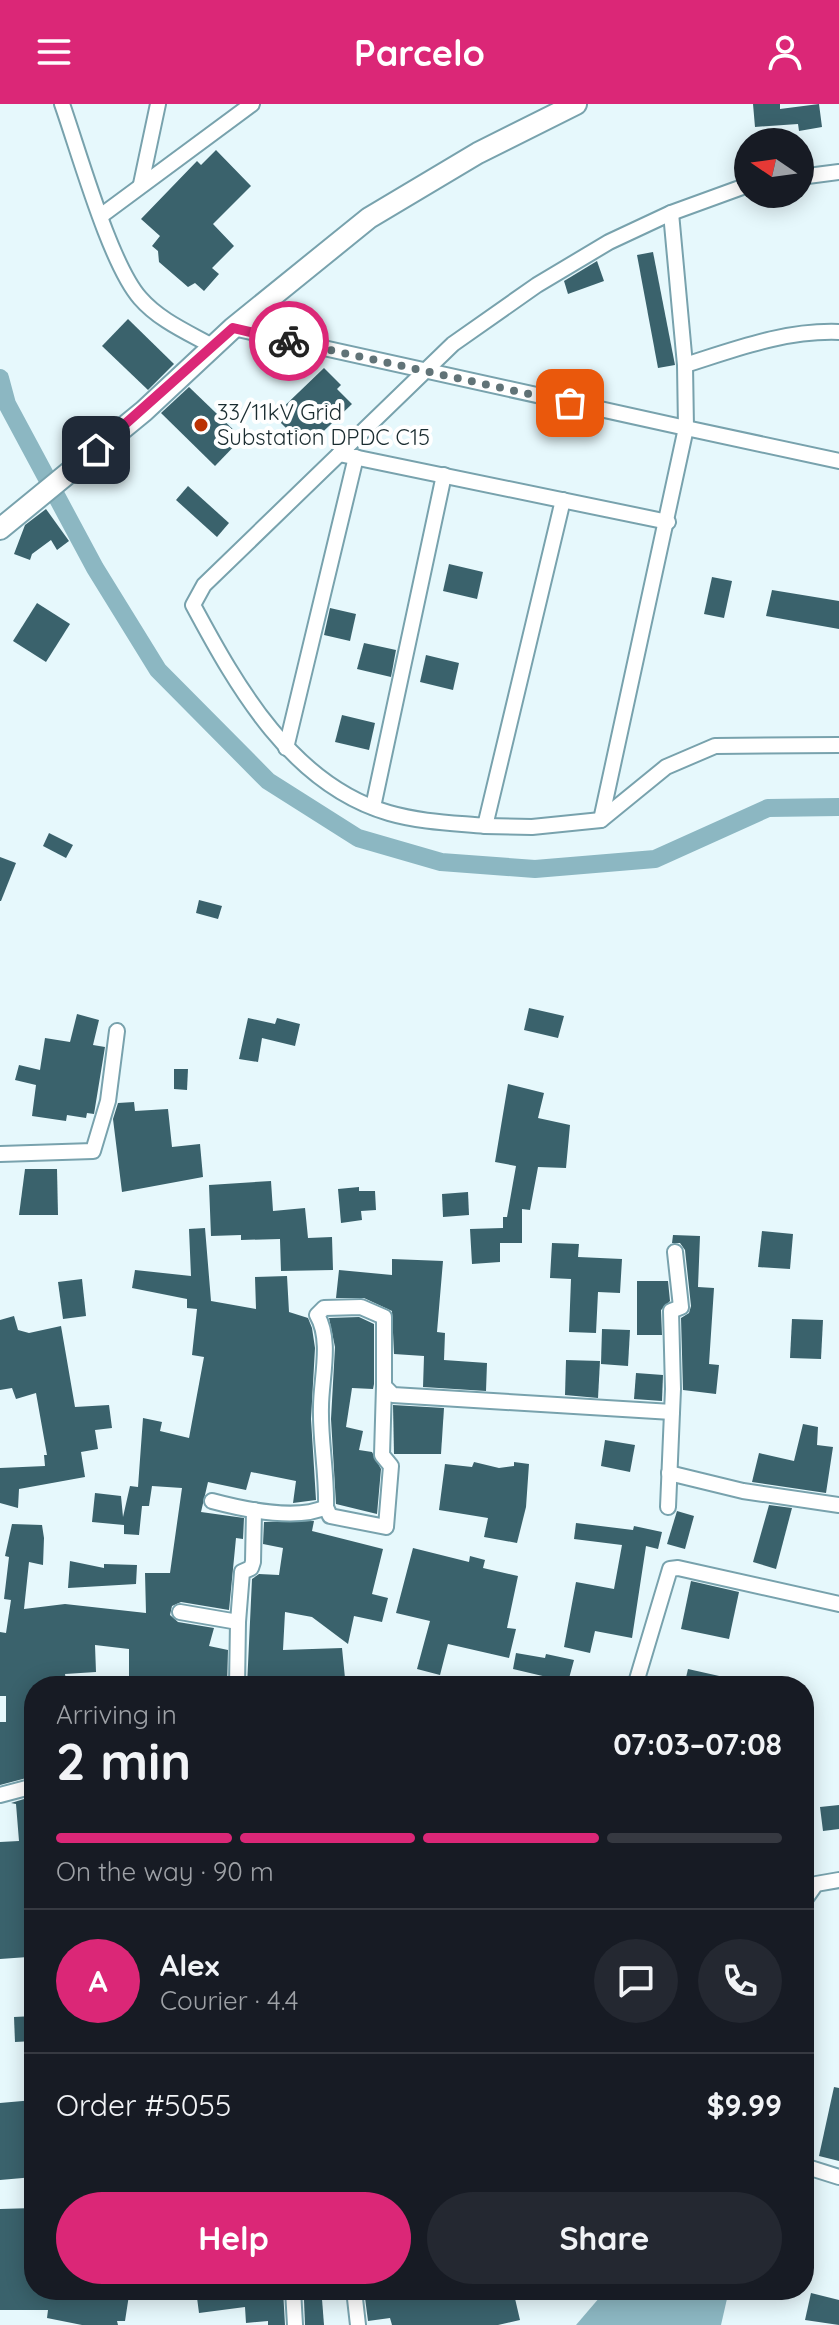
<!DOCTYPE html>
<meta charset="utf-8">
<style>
body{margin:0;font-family:Quicksand,sans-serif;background:#242831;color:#f1f3f6;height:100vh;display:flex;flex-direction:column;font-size:30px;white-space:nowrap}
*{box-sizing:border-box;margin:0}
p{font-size:26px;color:#9ea1a6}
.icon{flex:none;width:44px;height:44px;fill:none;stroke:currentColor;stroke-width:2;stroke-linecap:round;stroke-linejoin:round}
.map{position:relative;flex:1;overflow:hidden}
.details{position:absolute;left:24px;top:1572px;width:790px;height:624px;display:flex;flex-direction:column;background:#171b24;border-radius:32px;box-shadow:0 4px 20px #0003}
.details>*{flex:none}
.needle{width:52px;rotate:283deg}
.fabs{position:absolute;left:734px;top:24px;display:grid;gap:16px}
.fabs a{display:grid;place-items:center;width:80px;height:80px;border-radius:50%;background:#171b24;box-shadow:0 4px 20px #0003;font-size:40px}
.pin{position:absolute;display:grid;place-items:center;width:68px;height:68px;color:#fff;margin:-34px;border-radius:16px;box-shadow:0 4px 12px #0006}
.courier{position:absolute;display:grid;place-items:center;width:80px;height:80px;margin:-40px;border:6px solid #db2777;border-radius:50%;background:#fff;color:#222;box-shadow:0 2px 10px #0007}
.overview em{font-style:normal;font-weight:700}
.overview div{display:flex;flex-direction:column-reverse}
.overview{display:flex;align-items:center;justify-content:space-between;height:136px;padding:0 32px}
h1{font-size:52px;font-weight:700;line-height:60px}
.bar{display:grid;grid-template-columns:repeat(4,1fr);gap:12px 8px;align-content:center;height:96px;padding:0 32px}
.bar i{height:10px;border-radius:6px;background:#363941}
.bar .current{background:#db2777}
.bar p{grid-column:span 4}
.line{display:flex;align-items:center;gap:20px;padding:0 32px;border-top:2px solid #363941}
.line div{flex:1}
.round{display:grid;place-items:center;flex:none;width:84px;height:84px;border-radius:42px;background:#242831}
.primary-button{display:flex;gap:16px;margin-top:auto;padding:16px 32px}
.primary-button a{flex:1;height:92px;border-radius:48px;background:#db2777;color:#fff;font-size:32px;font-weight:700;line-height:92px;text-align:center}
.primary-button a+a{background:#242831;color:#f1f3f6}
header{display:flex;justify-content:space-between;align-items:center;height:104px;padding:0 32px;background:#db2777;color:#fff;font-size:36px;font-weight:700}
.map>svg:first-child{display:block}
.water{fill:#8cb7c2}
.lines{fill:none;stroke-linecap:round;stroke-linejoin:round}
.canal{stroke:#8cb7c2;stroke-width:18}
.building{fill:#3a626c}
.street-casing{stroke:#78a2ad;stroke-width:18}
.secondary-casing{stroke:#78a2ad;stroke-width:24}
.street{stroke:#fff;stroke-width:14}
.secondary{stroke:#fff;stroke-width:20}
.done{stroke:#617377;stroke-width:8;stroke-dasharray:0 14.4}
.route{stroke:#db2777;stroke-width:10}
.poi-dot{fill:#bb3204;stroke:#fff;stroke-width:3}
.labels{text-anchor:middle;stroke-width:8;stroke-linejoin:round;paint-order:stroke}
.poi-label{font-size:22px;fill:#1a2c30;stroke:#fff;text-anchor:start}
</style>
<header><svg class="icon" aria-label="menu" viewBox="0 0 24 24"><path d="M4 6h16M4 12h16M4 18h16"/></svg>Parcelo<svg class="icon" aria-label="person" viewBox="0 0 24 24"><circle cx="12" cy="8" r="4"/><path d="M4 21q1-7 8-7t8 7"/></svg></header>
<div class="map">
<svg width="839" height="2221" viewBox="0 0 839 2221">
<rect width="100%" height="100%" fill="#e6f8fc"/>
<path class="water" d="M606 2186H729L721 2221H576Z"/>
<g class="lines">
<path class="canal" d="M0 274 7 300 95 464 158 566 268 677 358 734 441 758 535 765 655 755 768 704 839 703"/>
</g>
<g class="building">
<path d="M753 0H780V5L819 0 822 23 799 27 798 20 755 23Z"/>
<path d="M216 46 251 82 213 120 234 142 212 164 219 170 204 187 195 179 188 183 159 158 158 147 152 142 160 132 141 115 197 57 201 61Z"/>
<path d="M653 148 675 261 658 264 637 151Z"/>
<path d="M597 157 604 177 568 190 564 177Z"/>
<path d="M128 215 174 260 148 286 102 242Z"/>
<path d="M324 264 341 281 337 285 352 300 306 344 274 312Z"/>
<path d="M189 283 242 334 215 362 161 309Z"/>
<path d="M188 382 229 419 217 433 176 396Z"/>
<path d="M46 405 69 437 57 446 51 436 32 450 30 456 14 450 25 421Z"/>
<path d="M449 460 483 468 477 495 443 487Z"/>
<path d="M712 473 732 477 724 514 704 510Z"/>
<path d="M772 486 839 497V525L766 512Z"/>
<path d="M37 499 70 520 46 558 13 537Z"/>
<path d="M330 504 356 510 350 537 324 531Z"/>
<path d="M364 539 396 546 391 573 357 565Z"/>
<path d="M426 551 459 559 453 586 420 578Z"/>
<path d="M342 611 375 619 369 646 335 638Z"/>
<path d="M49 729 73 741 66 754 43 742Z"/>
<path d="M0 753 16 759 1 797H0Z"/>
<path d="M199 796 222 802 218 815 196 809Z"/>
<path d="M529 904 564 912 558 934 524 926Z"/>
<path d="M77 910 99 916 93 941 105 943 94 1010 87 1009 86 1014 67 1011 66 1017 32 1012 36 981 15 976 19 961 40 966 45 934 70 938Z"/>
<path d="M248 914 275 920 277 914 300 920 295 942 262 934 258 958 239 955Z"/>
<path d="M174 965H188L187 986 174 985Z"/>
<path d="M508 980 544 989 538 1014 570 1021 566 1064 538 1063 530 1106 522 1105V1139H500V1158L472 1160 470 1125 503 1124V1113H507L516 1062 495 1058Z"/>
<path d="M134 998 135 1007 168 1005 172 1043 200 1040 203 1073 122 1088 113 1015 118 999Z"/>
<path d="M25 1065H57L58 1111H19Z"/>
<path d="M271 1077 273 1107 305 1104 308 1134 332 1133 333 1166 281 1167 280 1135 241 1136V1131L211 1132 209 1081Z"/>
<path d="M359 1083V1087H375L376 1106 361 1107 362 1116 341 1119 338 1085Z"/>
<path d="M468 1088 469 1111 443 1113 442 1090Z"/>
<path d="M205 1124 211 1197 256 1205 255 1173 287 1172 289 1208 308 1214 312 1224 315 1244 311 1315 316 1396 293 1399 296 1377 251 1368 246 1386 208 1378 201 1408 244 1414 243 1435 236 1434 229 1506 181 1498 172 1502 170 1511 178 1518 214 1524 209 1542 228 1546 227 1582H129V1545L95 1541 96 1568 65 1570 67 1582H34V1672L0 1681V1618H6V1592H0V1528L6 1529 11 1496 4 1495 9 1453 5 1452 12 1420 42 1421 44 1434 43 1461 29 1458 24 1505 65 1500 146 1509 145 1469H170L182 1384 152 1382 149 1402H142L139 1431 124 1430V1421L92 1418 95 1389 121 1392 123 1413 130 1382 138 1383 143 1314 162 1318 160 1327 189 1334 204 1253 192 1251 197 1205 187 1204V1195L132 1184 135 1166 191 1172 189 1125Z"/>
<path d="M762 1127 793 1130 790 1165 758 1163Z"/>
<path d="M673 1131 700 1132 698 1183 714 1184 709 1260 719 1261 716 1290 683 1286 681 1214 689 1209 691 1202 685 1146 680 1139H672Z"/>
<path d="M552 1139 579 1140 578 1153 622 1155 620 1189 598 1188 596 1229 569 1228 571 1175 550 1174Z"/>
<path d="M392 1155 443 1157 437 1228 445 1229 444 1256 487 1259 486 1287 423 1283 424 1252 394 1250 392 1207 364 1194H336L339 1166 392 1171Z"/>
<path d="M82 1175 86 1212 63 1215 58 1178Z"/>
<path d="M637 1177H668L670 1197 661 1206 662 1231H637Z"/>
<path d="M14 1212 18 1226 29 1229 61 1222 75 1303 109 1301 112 1324 95 1326 98 1345 81 1348 85 1373 19 1385 18 1404 0 1399V1364L45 1362 44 1351H47L36 1289 16 1295 12 1284 0 1286V1216Z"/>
<path d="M359 1213 374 1220V1280L373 1285 352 1284 346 1323 363 1327 359 1346 372 1348 381 1365 377 1410 336 1400 331 1315 335 1243 329 1214Z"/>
<path d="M792 1215 823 1216 821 1255 790 1254Z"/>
<path d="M602 1225 630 1226 628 1262 601 1260Z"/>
<path d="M566 1256 600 1257 598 1294 565 1291Z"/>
<path d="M636 1269 663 1271 662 1297 634 1295Z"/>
<path d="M393 1301 444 1304 441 1350H394Z"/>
<path d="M803 1320 818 1323 817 1341 833 1343 826 1389 752 1378 759 1349 794 1357Z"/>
<path d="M605 1336 635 1341 630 1368 601 1362Z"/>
<path d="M474 1358 499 1364 514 1362V1358L529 1360 526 1403 517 1439 484 1433 488 1414 439 1406 445 1360 472 1363Z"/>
<path d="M769 1401 792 1404 776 1465 753 1458Z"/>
<path d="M677 1407 694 1412 685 1445 667 1440Z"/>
<path d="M314 1417 312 1427 383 1445 372 1490 388 1494 382 1518 354 1512 348 1540 312 1513 285 1508 283 1546 342 1544 345 1574 313 1579V1582H247L252 1475 259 1470 279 1471 283 1444 263 1440 264 1418Z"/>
<path d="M576 1419 633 1426 634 1422 662 1428 658 1445 646 1442 632 1534 595 1527 590 1549 564 1543 576 1478 614 1485 622 1441 574 1435Z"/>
<path d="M413 1444 469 1458 470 1452 485 1456 483 1464 518 1472 507 1524 516 1525 509 1554 448 1540 440 1571 417 1565 430 1517 396 1509Z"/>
<path d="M70 1457 104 1464V1460L137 1461 136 1480 68 1484Z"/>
<path d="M691 1477 739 1488 729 1535 681 1525Z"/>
<path d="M516 1549 545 1554 546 1550 574 1556 568 1578 513 1565Z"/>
<path d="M688 1565 737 1576 736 1582H684Z"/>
<path d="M34 1692V1804L30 1803 25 1822 28 1853 0 1855V1738L19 1737 16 1700 11 1699Z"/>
<path d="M839 1701V1725L823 1727 820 1703Z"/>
<path d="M34 1912V1937L15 1938 14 1913Z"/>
<path d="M834 1983 839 1984V2057L819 2052Z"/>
<path d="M34 1996V2073L0 2076V1999Z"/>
<path d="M34 2104V2186H111L129 2191 125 2217H117L118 2221H82L47 2214 48 2206H0V2105Z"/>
<path d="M196 2186H283L285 2221H268V2217L246 2219 245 2203 199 2209Z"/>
<path d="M364 2186H513L520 2216 498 2221H392L390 2214 368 2217Z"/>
<path d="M811 2189 839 2196V2221L805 2216Z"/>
<path d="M322 2195 324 2221H305L304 2196Z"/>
</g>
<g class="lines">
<g class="street-casing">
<g id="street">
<path d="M62 0C79 48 110 160 140 194 159 216 187 228 212 242"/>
<path d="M800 73 839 68"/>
<path d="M141 80 158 0"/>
<path d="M102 111 252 0"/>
<path d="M233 224 686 324 685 261 671 109"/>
<path d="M685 261C736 245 785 226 839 228"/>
<path d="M339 350 668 418"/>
<path d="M563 396 485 722C453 719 420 718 389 709 292 681 237 583 193 501L204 481 453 240 537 181 609 138 671 109 748 81"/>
<path d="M286 644 356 353"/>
<path d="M373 703 444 371"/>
<path d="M601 716 686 324 839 357"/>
<path d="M485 722 532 723 601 716 666 663 715 642 839 641"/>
<path d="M0 1050 93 1047 108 997 117 927"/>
<path d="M669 1369 743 1387 839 1401"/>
<path d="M212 1397C242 1405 297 1417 326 1403 327 1369 320 1336 321 1303 321 1275 332 1236 317 1211L324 1204 361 1203 384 1213V1282L393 1291 672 1308"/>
<path d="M326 1403 330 1412 386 1423 391 1362 382 1351 384 1282"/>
<path d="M668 1403 673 1285 671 1207 681 1203 675 1148"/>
<path d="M180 1508 238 1518 242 1468 251 1464 253 1458 254 1406"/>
<path d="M237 1582 238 1518"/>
<path d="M635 1582 670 1465 678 1464 839 1500"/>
<path d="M0 1691 34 1682"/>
<path d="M804 1797 816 1780 839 1776"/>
<path d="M804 2062 839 2073"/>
<path d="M293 2186 295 2221"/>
<path d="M354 2186 358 2221"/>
</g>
</g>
<g class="secondary-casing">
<path id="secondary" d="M0 425 144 307 233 224 369 114 478 49 576 0"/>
</g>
<use href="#street" class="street"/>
<use href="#secondary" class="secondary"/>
</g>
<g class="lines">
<path class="done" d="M289 237 570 299"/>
<path class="route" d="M96 346 233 224 289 237"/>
</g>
<circle class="poi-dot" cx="201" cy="321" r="8"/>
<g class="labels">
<g class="poi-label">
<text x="217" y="316">33/11kV Grid<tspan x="217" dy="25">Substation DPDC C15</tspan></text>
</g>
</g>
</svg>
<div class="fabs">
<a><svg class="needle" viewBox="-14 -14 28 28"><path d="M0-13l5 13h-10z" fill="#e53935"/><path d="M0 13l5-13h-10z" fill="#9ea1a6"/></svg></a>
</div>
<div class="pin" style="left:570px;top:299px;background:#ea580c"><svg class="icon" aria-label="bag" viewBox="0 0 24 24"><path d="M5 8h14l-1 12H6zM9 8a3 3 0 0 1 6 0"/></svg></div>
<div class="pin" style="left:96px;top:346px;background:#1f2937"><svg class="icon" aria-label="home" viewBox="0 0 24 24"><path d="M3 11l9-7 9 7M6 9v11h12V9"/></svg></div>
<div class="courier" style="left:289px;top:237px"><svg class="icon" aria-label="bike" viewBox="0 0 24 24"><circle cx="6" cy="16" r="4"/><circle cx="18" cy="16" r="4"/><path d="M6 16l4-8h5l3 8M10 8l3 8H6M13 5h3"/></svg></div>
<section class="details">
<div class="overview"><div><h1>2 min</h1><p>Arriving in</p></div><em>07:03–07:08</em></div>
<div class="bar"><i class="current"></i><i class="current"></i><i class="current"></i><i></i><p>On the way · 90 m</p></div>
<div class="line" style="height:144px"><b class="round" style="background:#db2777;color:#fff">A</b><div><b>Alex</b><p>Courier · 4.4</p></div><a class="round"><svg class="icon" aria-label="chat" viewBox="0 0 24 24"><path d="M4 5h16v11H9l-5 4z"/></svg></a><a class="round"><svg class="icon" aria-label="phone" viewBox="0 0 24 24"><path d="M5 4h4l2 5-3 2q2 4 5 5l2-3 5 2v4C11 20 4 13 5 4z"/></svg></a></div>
<div class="line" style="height:104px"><div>Order #5055</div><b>$9.99</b></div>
<div class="primary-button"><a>Help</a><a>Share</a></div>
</section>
</div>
